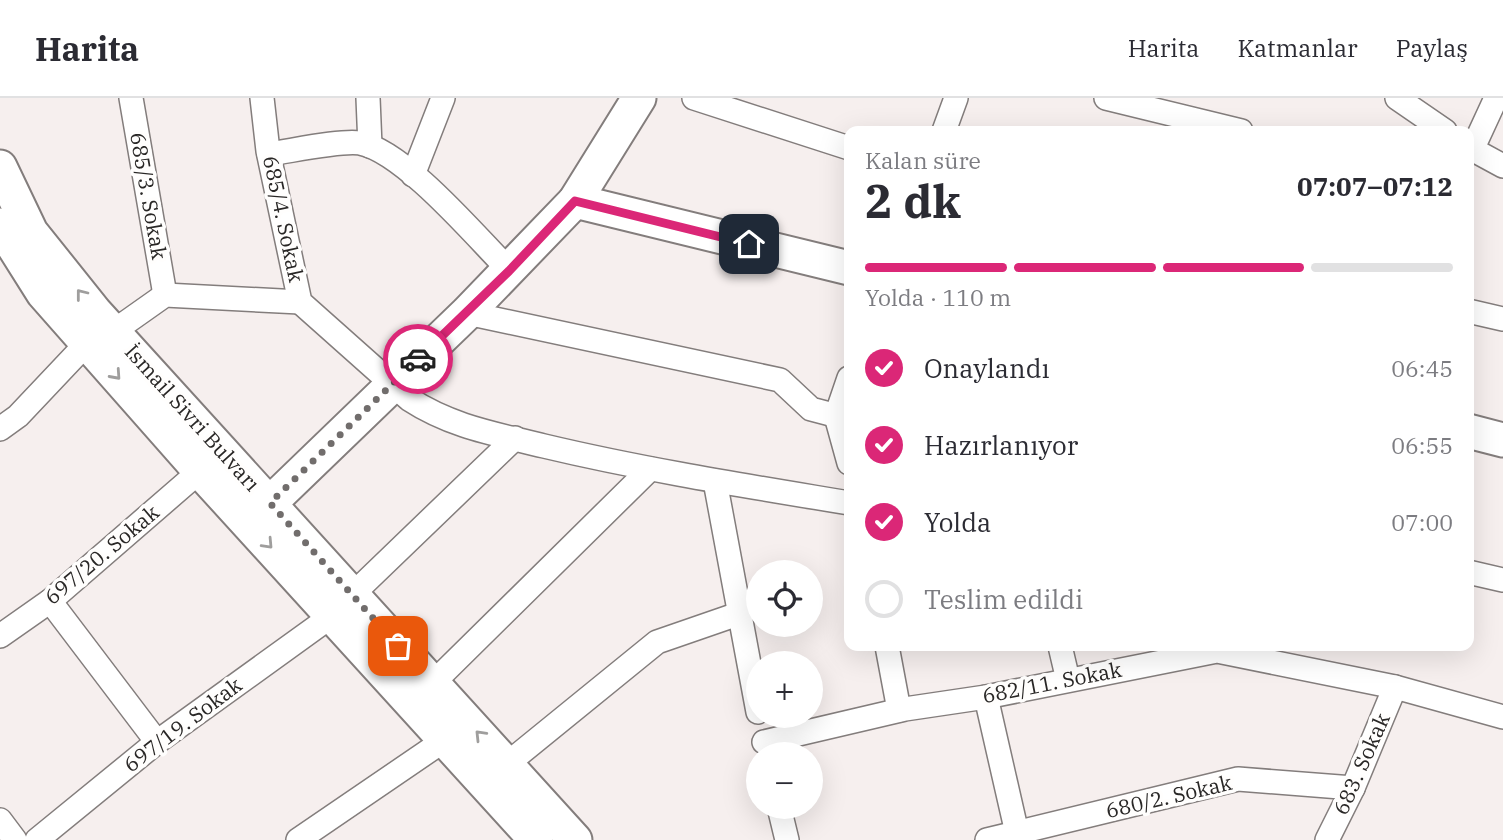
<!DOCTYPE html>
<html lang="tr">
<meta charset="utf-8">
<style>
body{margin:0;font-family:"IBM Plex Serif",serif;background:#f7f7f7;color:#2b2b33;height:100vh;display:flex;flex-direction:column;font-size:26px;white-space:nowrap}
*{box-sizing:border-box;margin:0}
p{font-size:23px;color:#7c7c81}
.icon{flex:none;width:38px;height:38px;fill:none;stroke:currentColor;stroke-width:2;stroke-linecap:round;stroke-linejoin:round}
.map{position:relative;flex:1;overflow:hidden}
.drawer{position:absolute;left:844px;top:28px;width:630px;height:525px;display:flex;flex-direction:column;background:#fff;border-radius:14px;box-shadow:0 7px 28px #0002}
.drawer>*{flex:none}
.tools{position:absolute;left:746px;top:462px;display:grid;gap:14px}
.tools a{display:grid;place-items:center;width:77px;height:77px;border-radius:50%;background:#fff;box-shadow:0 7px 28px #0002;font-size:35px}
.pin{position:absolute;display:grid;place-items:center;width:60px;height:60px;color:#fff;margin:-30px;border-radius:14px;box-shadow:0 4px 10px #0006}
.courier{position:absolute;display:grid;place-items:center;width:70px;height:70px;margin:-35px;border:5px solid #db2777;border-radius:50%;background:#fff;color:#222;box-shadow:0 2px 9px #0007}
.summary em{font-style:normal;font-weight:800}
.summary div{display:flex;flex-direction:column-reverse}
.summary{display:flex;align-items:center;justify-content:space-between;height:119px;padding:0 21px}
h1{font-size:46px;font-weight:800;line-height:52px}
.bar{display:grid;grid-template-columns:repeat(4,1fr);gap:10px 7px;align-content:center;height:84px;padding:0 21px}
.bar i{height:9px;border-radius:5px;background:#e1e1e2}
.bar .current{background:#db2777}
.bar p{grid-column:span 4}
ol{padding:0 21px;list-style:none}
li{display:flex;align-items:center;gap:21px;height:77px}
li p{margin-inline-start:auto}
li .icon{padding:7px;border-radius:50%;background:#db2777;color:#fff;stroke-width:4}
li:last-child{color:#7c7c81}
li i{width:38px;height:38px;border:4px solid #e1e1e2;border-radius:50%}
header{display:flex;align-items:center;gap:42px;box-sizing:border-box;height:98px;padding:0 35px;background:#fff;border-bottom:2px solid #e1e1e2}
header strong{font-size:33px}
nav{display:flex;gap:38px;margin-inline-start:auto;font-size:24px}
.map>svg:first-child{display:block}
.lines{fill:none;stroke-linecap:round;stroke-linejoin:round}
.street-casing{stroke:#837d7c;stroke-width:26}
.secondary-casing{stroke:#837d7c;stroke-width:37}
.street{stroke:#fff;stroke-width:23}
.secondary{stroke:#fff;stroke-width:33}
.oneway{stroke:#9f9e9d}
.done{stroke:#716d6c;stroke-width:7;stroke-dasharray:0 12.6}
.route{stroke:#db2777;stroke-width:9}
.labels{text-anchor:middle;stroke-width:7;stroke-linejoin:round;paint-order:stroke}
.street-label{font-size:21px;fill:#292726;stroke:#fffefd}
</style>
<header>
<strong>Harita</strong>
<nav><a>Harita</a><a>Katmanlar</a><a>Paylaş</a></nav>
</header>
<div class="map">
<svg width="1503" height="742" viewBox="0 0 1503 742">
<rect width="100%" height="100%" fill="#f6efee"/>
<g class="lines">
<g class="street-casing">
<g id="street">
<path d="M131 0 165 197"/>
<path d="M262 0 268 53 300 204 409 301C452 329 496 336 544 348 645 372 747 388 849 405"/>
<path d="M368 0 370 48"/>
<path d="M694 0 849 50"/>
<path d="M1106 0 1241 33"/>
<path d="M1397 0 1445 33"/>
<path d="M944 33 956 0"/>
<path d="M1468 49 1503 68"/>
<path d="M1472 52 1496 0"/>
<path d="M269 56C291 53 341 42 360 45 405 54 476 139 510 173"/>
<path d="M413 77 443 0"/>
<path d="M1468 213 1503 221"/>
<path d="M467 215 780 282 811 311 849 321"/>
<path d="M114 233 165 197 300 204"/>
<path d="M849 280 836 318 849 365"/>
<path d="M0 331 18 318 87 245"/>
<path d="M715 383 758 614"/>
<path d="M1468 474 1503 482"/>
<path d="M352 497 515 340"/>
<path d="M50 503 157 644"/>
<path d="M0 538 50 503 200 373"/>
<path d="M887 548 899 612"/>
<path d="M1060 548 1068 582"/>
<path d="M432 586 650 371"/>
<path d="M986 599 1017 735"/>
<path d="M764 644 905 611 986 599 1217 553 1395 589 1503 619"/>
<path d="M507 666 657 544 738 516"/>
<path d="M779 709 787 742"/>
<path d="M0 722 15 742"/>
<path d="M37 742 157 644 333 517"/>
<path d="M298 742 446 641"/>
<path d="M987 742 1238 681 1353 690"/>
<path d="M1327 742 1353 690 1395 589"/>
</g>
</g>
<g class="secondary-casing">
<g id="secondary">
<path d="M0 69 31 134 95 214 575 742"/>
<path d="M575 103 849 170"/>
<path d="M0 127 43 195 200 373 536 742"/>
<path d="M1468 333 1503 342"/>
<path d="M270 405 467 215 575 103 639 0"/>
</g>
</g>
<use href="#street" class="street"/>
<use href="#secondary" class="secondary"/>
</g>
<defs><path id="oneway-chevron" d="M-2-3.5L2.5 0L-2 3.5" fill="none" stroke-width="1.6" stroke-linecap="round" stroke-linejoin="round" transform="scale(1.75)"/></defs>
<g class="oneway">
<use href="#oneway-chevron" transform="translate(81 196) rotate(-128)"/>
<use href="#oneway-chevron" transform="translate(116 277) rotate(48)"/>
<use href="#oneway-chevron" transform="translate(268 446) rotate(47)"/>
<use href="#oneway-chevron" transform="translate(480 637) rotate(-134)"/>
</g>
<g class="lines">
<path class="done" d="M398 548 270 405 418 261"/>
<path class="route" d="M418 261 509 173 575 103 749 146"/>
</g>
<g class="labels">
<g class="street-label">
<text transform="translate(148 98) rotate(80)" y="7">685/3. Sokak</text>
<text transform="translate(283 121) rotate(78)" y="7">685/4. Sokak</text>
<text transform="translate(192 320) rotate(48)" y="7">İsmail Sivri Bulvarı</text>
<text transform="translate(102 457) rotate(-40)" y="7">697/20. Sokak</text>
<text transform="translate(1052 585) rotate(-11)" y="7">682/11. Sokak</text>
<text transform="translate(183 627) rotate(-37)" y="7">697/19. Sokak</text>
<text transform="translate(1362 666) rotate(-66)" y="7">683. Sokak</text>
<text transform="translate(1169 699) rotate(-13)" y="7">680/2. Sokak</text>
</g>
</g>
</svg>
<div class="tools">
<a><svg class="icon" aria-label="locate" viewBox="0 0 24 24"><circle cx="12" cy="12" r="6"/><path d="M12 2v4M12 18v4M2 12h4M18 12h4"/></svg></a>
<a>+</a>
<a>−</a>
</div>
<div class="pin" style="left:398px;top:548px;background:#ea580c"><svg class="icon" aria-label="bag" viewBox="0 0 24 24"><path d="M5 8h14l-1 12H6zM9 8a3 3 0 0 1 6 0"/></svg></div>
<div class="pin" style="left:749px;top:146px;background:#1f2937"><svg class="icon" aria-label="home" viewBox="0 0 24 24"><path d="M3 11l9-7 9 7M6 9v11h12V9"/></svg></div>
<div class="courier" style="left:418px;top:261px"><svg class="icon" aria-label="car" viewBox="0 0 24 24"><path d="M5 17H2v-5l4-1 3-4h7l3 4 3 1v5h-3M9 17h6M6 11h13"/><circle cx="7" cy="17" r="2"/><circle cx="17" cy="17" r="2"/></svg></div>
<section class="drawer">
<div class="summary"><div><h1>2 dk</h1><p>Kalan süre</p></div><em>07:07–07:12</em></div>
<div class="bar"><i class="current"></i><i class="current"></i><i class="current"></i><i></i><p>Yolda · 110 m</p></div>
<ol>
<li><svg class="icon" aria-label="check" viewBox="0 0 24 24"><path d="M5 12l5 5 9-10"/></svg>Onaylandı<p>06:45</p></li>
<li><svg class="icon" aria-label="check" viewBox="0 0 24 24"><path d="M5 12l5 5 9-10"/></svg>Hazırlanıyor<p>06:55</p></li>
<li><svg class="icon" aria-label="check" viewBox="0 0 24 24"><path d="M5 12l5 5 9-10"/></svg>Yolda<p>07:00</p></li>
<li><i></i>Teslim edildi</li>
</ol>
</section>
</div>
